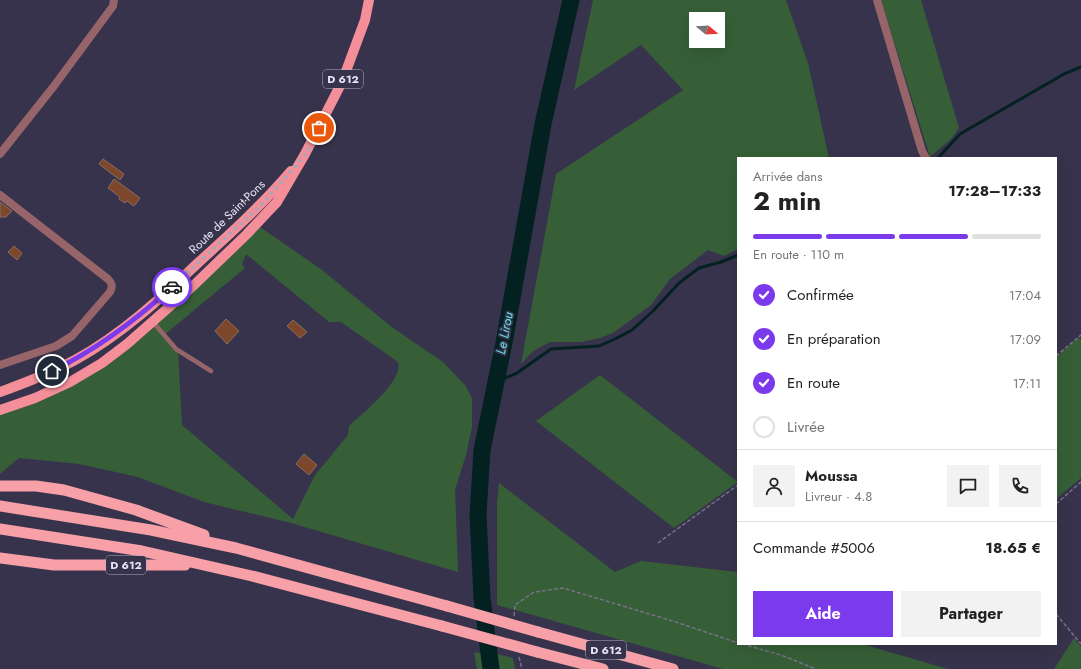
<!DOCTYPE html>
<html lang="fr">
<meta charset="utf-8">
<style>
body{margin:0;font-family:Jost,sans-serif;background:#f2f2f2;color:#222;height:100vh;display:flex;flex-direction:column;font-size:15px;white-space:nowrap}
*{box-sizing:border-box;margin:0}
p{font-size:13px;color:#767676}
.icon{flex:none;width:22px;height:22px;fill:none;stroke:currentColor;stroke-width:2;stroke-linecap:round;stroke-linejoin:round}
.map{position:relative;flex:1;overflow:hidden}
.side{position:absolute;left:737px;top:157px;width:320px;height:488px;display:flex;flex-direction:column;background:#fff;border-radius:0px;box-shadow:0 4px 16px #0002}
.side>*{flex:none}
.needle{width:26px;rotate:108deg}
.fabs{position:absolute;left:689px;top:12px;display:grid;gap:8px}
.fabs a{display:grid;place-items:center;width:36px;height:36px;border-radius:0px;background:#fff;box-shadow:0 4px 16px #0002;font-size:20px}
.pin{position:absolute;display:grid;place-items:center;width:34px;height:34px;color:#fff;margin:-17px;border:2px solid #fff;border-radius:50%;box-shadow:0 1px 4px #0007}
.courier{position:absolute;display:grid;place-items:center;width:40px;height:40px;margin:-20px;border:3px solid #7c3aed;border-radius:50%;background:#fff;color:#222;box-shadow:0 1px 5px #0007}
.head em{font-style:normal;font-weight:700}
.head div{display:flex;flex-direction:column-reverse}
.head{display:flex;align-items:center;justify-content:space-between;height:68px;padding:0 16px}
h1{font-size:26px;font-weight:700;line-height:30px}
.bar{display:grid;grid-template-columns:repeat(4,1fr);gap:6px 4px;align-content:center;height:48px;padding:0 16px}
.bar i{height:5px;border-radius:3px;background:#e0e0e0}
.bar .on{background:#7c3aed}
.bar p{grid-column:span 4}
.line{display:flex;align-items:center;gap:10px;padding:0 16px;border-top:1px solid #e0e0e0}
.line div{flex:1}
.round{display:grid;place-items:center;flex:none;width:42px;height:42px;border-radius:0px;background:#f2f2f2}
ol{padding:0 16px;list-style:none}
li{display:flex;align-items:center;gap:12px;height:44px}
li p{margin-inline-start:auto}
li .icon{padding:4px;border-radius:50%;background:#7c3aed;color:#fff;stroke-width:4}
li:last-child{color:#767676}
li i{width:22px;height:22px;border:2px solid #e0e0e0;border-radius:50%}
.action{display:flex;gap:8px;margin-top:auto;padding:8px 16px}
.action a{flex:1;height:46px;border-radius:0px;background:#7c3aed;color:#fff;font-size:16px;font-weight:700;line-height:46px;text-align:center}
.action a+a{background:#f2f2f2;color:#222}
.map>svg:first-child{display:block}
.green{fill:#365f37;fill-rule:evenodd}
.lines{fill:none;stroke-linecap:round;stroke-linejoin:round}
.stream{stroke:#042121;stroke-width:3}
.river{stroke:#042121;stroke-width:17}
.building{fill:#7d472b;stroke:#8c6e5f}
.path{stroke:#767288;stroke-width:1.5;stroke-dasharray:4 2;stroke-linecap:butt}
.service{stroke:#976569;stroke-width:4.5}
.minor{stroke:#976569;stroke-width:8}
.primary{stroke:#f48f99;stroke-width:10}
.trunk{stroke:#f8a0a8;stroke-width:11}
.trunk-bridge{stroke:#f8a0a8;stroke-width:11}
.done{stroke:#a9a6b9;stroke-width:4;stroke-dasharray:0 7.2}
.route{stroke:#7c3aed;stroke-width:5}
.labels{text-anchor:middle;stroke-width:3.5;stroke-linejoin:round;paint-order:stroke}
.shield{fill:#37334c;stroke:#b2afc2;stroke-width:1}
.shield-label{font-size:11px;font-weight:bold;fill:#e6e4f4}
.street-label{font-size:12px;fill:#e6e4f4;stroke:#37334c}
.water-label{font-size:13px;font-style:italic;fill:#62e5e7;stroke:#37334c}
</style>
<div class="map">
<svg width="1081" height="669" viewBox="0 0 1081 669">
<rect width="100%" height="100%" fill="#37334c"/>
<g class="green">
<path d="M593 0H786L808 63 829 158H738V249L724 256 708 250 670 279 651 305 613 333 600 338 581 342H550L533 351 521 364 556 174 683 90 641 45 574 90ZM696 19H718V41H696Z"/>
<path d="M881 0H921L959 128 951 139 930 157Z"/>
<path d="M260 227 322 270 393 328 443 362 465 385 472 398V427L466 455 455 490 458 572 291 523 204 502 138 477 79 464 19 458 0 474V412L103 367ZM246 254 329 322H341L398 362C405 379 361 415 349 426L348 435 315 475 293 519 182 425 178 350 163 336 245 268 242 264Z"/>
<path d="M1079 337 1081 340V478L1056 499V357Z"/>
<path d="M600 375 738 482 674 528 536 421Z"/>
<path d="M499 483 615 572 641 561 738 572V644H862L948 669H723L497 605V503Z"/>
<path d="M1074 638 1081 647V669H1054Z"/>
<path d="M474 652 486 654 487 669H477Z"/>
<path d="M493 653 513 658 515 669H494Z"/>
</g>
<g class="lines">
<g class="stream">
<path d="M938 158 960 134 1064 74 1081 67"/>
<path d="M496 382 517 373 551 349 599 346 615 339 632 330 653 311 679 283 699 268 721 262 738 255"/>
</g>
<path class="river" d="M491 669 482 598 478 515 482 450 504 343 543 124 571 0"/>
</g>
<g class="building">
<path d="M103 159 124 174 120 180 99 164Z"/>
<path d="M114 179 140 198 134 206 127 201 125 203 119 199 120 197 108 188Z"/>
<path d="M0 202 12 211 6 217H0Z"/>
<path d="M14 246 22 253 17 260 8 252Z"/>
<path d="M226 319 239 331 227 344 215 331Z"/>
<path d="M293 320 307 332 300 338 287 326Z"/>
<path d="M304 454 317 465 309 475 296 464Z"/>
</g>
<g class="lines">
<g class="path">
<path d="M1056 356 1081 335"/>
<path d="M1056 504 1081 482"/>
<path d="M658 543 738 485"/>
<path d="M1056 614 1081 644"/>
<path d="M514 616 515 605 534 592 563 588 676 622 738 643"/>
<path d="M742 644 781 655 816 669"/>
<path d="M519 657 522 669"/>
</g>
<path class="service" d="M153 322 176 349 211 371"/>
<g class="minor">
<path d="M877 0 922 151 926 158"/>
<path d="M0 154 54 86 113 6 114 0"/>
<path d="M0 195 108 279C112 283 113 286 110 292L72 336 56 346 0 365"/>
</g>
<g class="primary">
<path d="M0 392C25 383 51 373 75 360 121 335 161 298 199 262 231 233 263 204 291 171"/>
<path d="M0 410 35 398 70 382 102 363 127 344 193 286 247 234 277 202 305 154 342 82 365 20 369 0"/>
</g>
<g class="trunk">
<path d="M0 486H36L64 490 136 510 204 535"/>
<path d="M0 506 151 530 236 548 447 606"/>
<path d="M0 529 142 551 252 576 442 626"/>
<path d="M0 558 54 565H185"/>
<path d="M538 632 673 669"/>
<path d="M537 652 603 669"/>
</g>
<g class="trunk-bridge">
<path d="M447 606 538 632"/>
<path d="M442 626 537 652"/>
</g>
</g>
<g class="lines">
<path class="done" d="M172 287 260 206 306 154 319 128"/>
<path class="route" d="M52 371C96 350 136 320 172 287"/>
</g>
<g class="labels">
<g class="shield">
<rect x="323" y="70" width="40" height="18" rx="3"/>
<rect x="106" y="556" width="40" height="18" rx="3"/>
<rect x="586" y="641" width="40" height="18" rx="3"/>
</g>
<g class="shield-label">
<text x="343" y="83">D 612</text>
<text x="126" y="569">D 612</text>
<text x="606" y="654">D 612</text>
</g>
<g class="street-label">
<text transform="translate(227 217) rotate(-44)" y="4">Route de Saint-Pons</text>
</g>
<g class="water-label">
<text transform="translate(504 333) rotate(-79)" y="5">Le Lirou</text>
</g>
</g>
</svg>
<div class="fabs">
<a><svg class="needle" viewBox="-14 -14 28 28"><path d="M0-13l5 13h-10z" fill="#e53935"/><path d="M0 13l5-13h-10z" fill="#767676"/></svg></a>
</div>
<div class="pin" style="left:319px;top:128px;background:#ea580c"><svg class="icon" aria-label="bag" viewBox="0 0 24 24"><path d="M5 8h14l-1 12H6zM9 8a3 3 0 0 1 6 0"/></svg></div>
<div class="pin" style="left:52px;top:371px;background:#1f2937"><svg class="icon" aria-label="home" viewBox="0 0 24 24"><path d="M3 11l9-7 9 7M6 9v11h12V9"/></svg></div>
<div class="courier" style="left:172px;top:287px"><svg class="icon" aria-label="car" viewBox="0 0 24 24"><path d="M5 17H2v-5l4-1 3-4h7l3 4 3 1v5h-3M9 17h6M6 11h13"/><circle cx="7" cy="17" r="2"/><circle cx="17" cy="17" r="2"/></svg></div>
<section class="side">
<div class="head"><div><h1>2 min</h1><p>Arrivée dans</p></div><em>17:28–17:33</em></div>
<div class="bar"><i class="on"></i><i class="on"></i><i class="on"></i><i></i><p>En route · 110 m</p></div>
<ol>
<li><svg class="icon" aria-label="check" viewBox="0 0 24 24"><path d="M5 12l5 5 9-10"/></svg>Confirmée<p>17:04</p></li>
<li><svg class="icon" aria-label="check" viewBox="0 0 24 24"><path d="M5 12l5 5 9-10"/></svg>En préparation<p>17:09</p></li>
<li><svg class="icon" aria-label="check" viewBox="0 0 24 24"><path d="M5 12l5 5 9-10"/></svg>En route<p>17:11</p></li>
<li><i></i>Livrée</li>
</ol>
<div class="line" style="height:72px"><a class="round"><svg class="icon" aria-label="person" viewBox="0 0 24 24"><circle cx="12" cy="8" r="4"/><path d="M4 21q1-7 8-7t8 7"/></svg></a><div><b>Moussa</b><p>Livreur · 4.8</p></div><a class="round"><svg class="icon" aria-label="chat" viewBox="0 0 24 24"><path d="M4 5h16v11H9l-5 4z"/></svg></a><a class="round"><svg class="icon" aria-label="phone" viewBox="0 0 24 24"><path d="M5 4h4l2 5-3 2q2 4 5 5l2-3 5 2v4C11 20 4 13 5 4z"/></svg></a></div>
<div class="line" style="height:52px"><div>Commande #5006</div><b>18.65 €</b></div>
<div class="action"><a>Aide</a><a>Partager</a></div>
</section>
</div>
